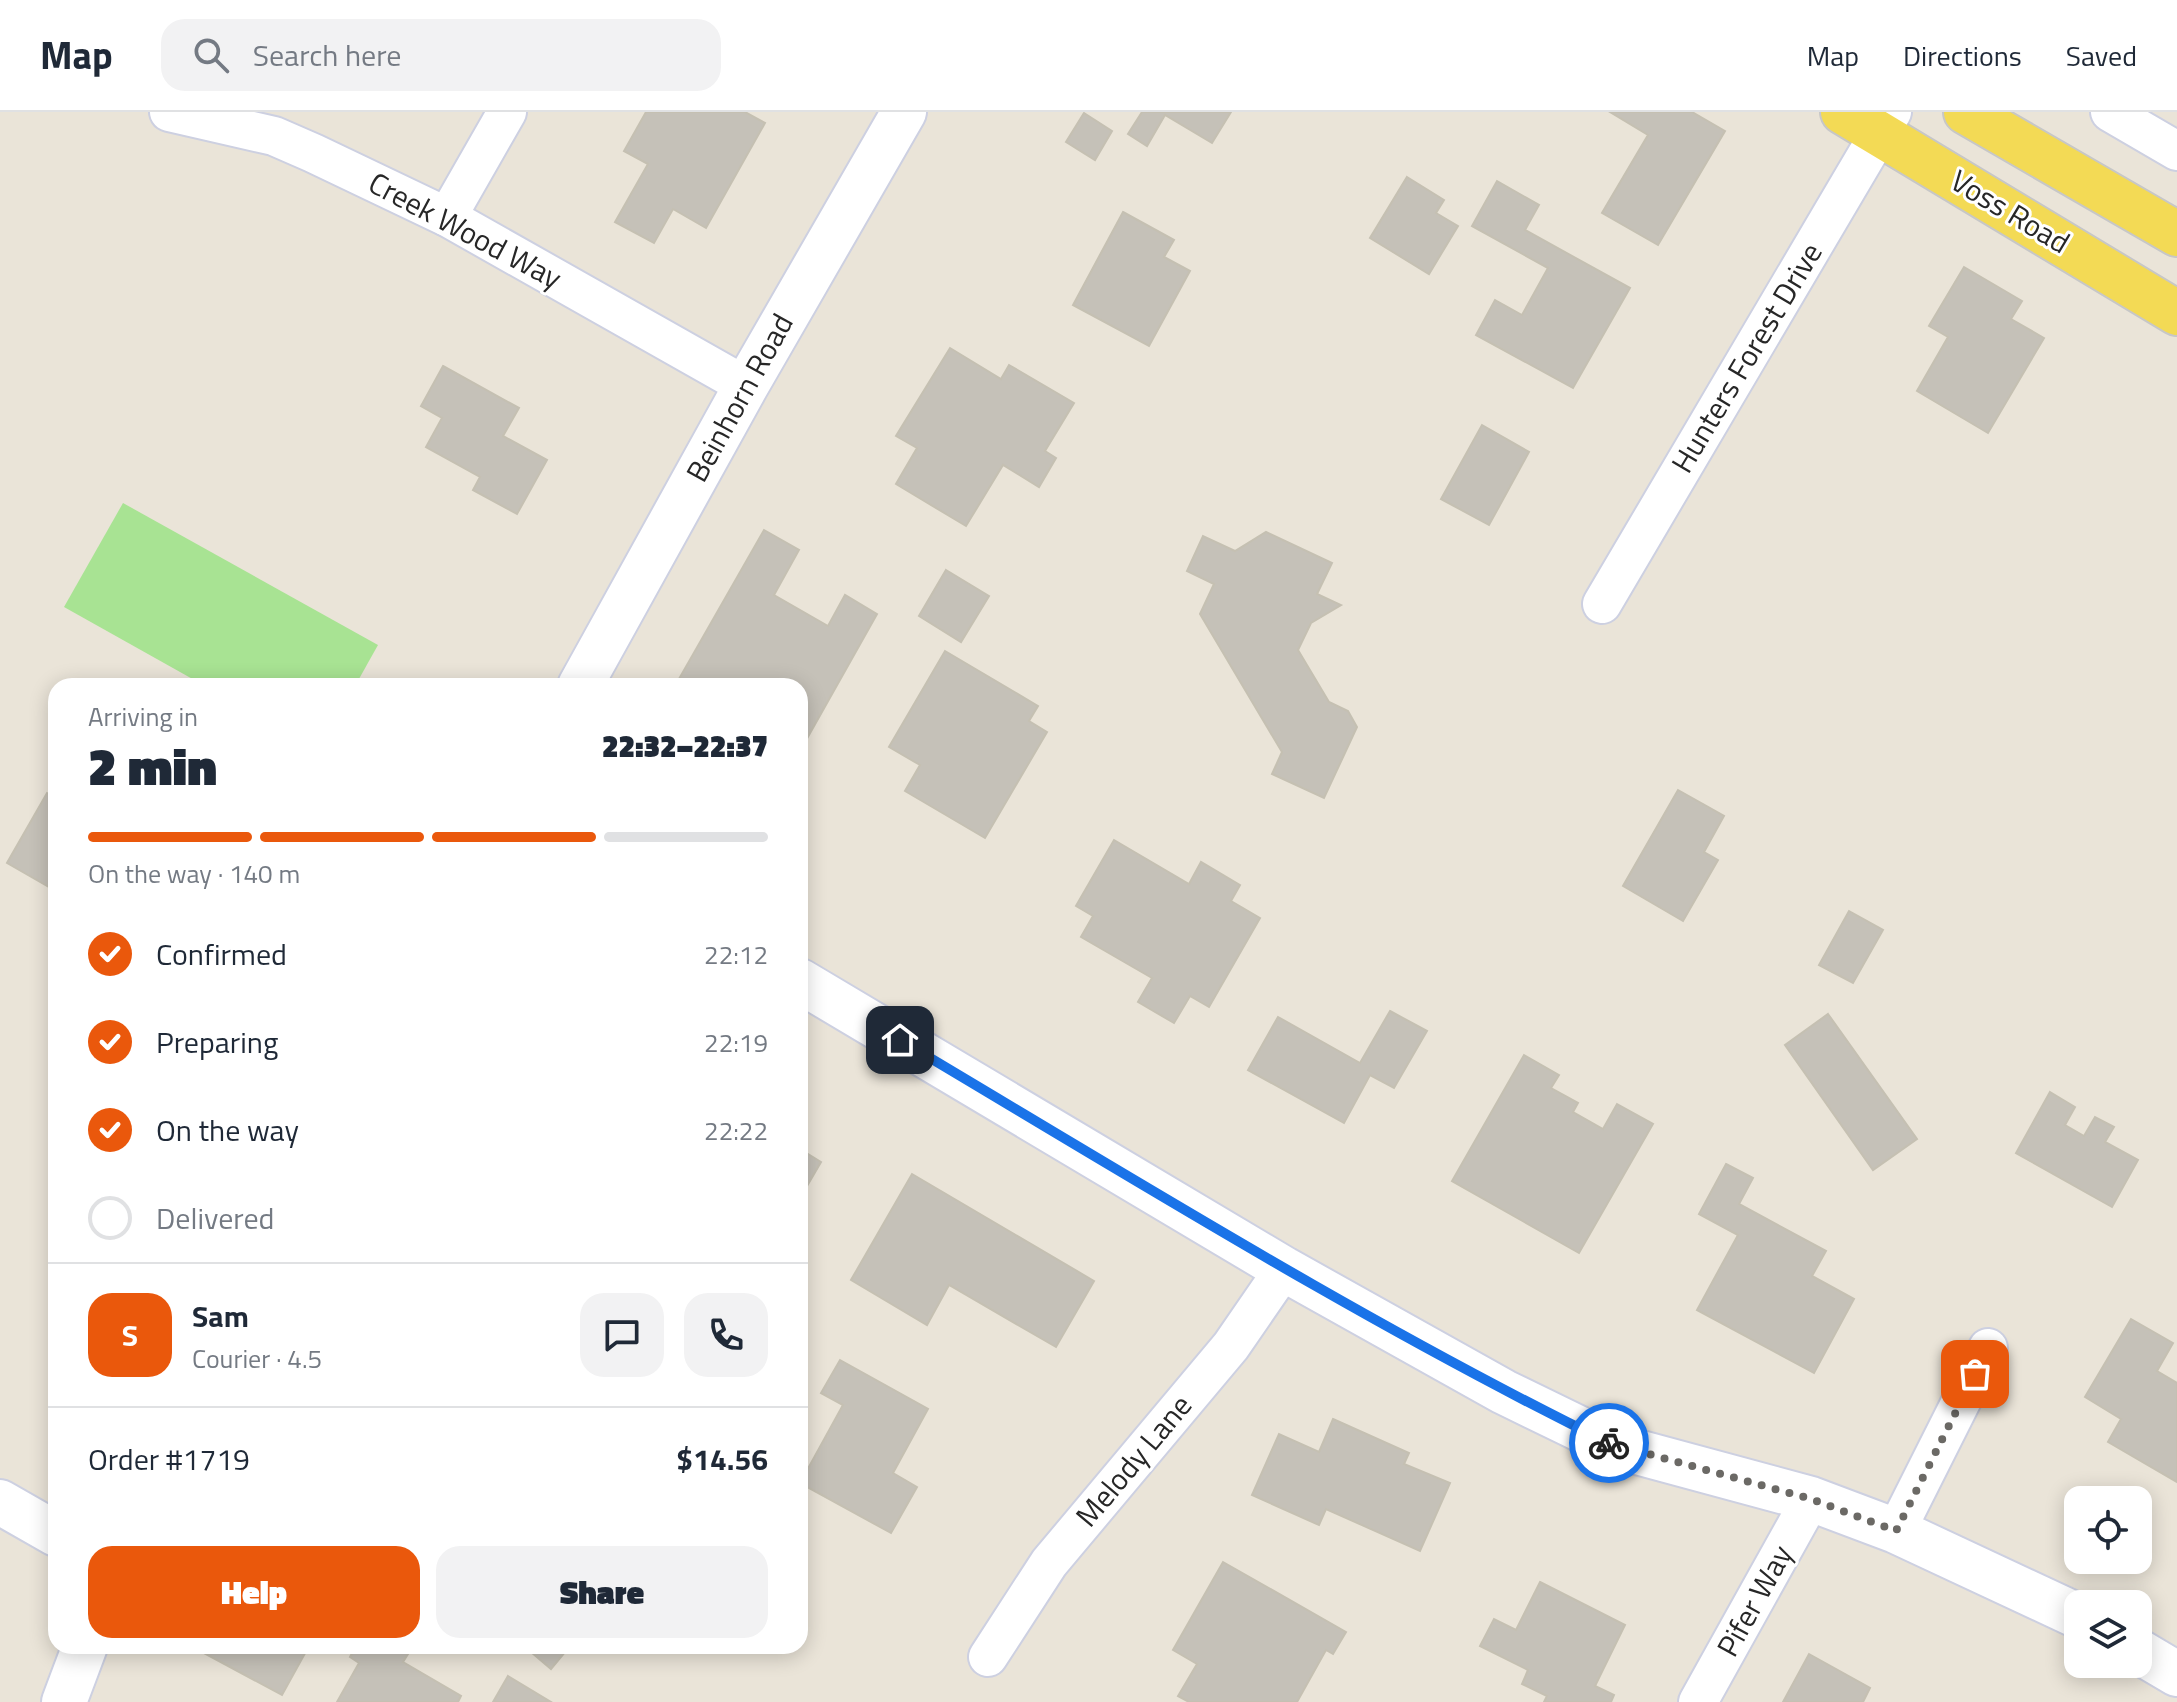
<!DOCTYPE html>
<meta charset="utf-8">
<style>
body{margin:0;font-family:"Titillium Web",sans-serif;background:#f2f2f3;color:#1f2937;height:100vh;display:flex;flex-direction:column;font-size:30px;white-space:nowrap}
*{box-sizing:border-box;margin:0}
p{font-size:26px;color:#747a83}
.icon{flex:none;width:44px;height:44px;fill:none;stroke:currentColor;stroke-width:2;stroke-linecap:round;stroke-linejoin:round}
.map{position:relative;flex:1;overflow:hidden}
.side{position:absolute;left:48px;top:566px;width:760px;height:976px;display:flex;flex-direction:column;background:#fff;border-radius:24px;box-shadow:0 4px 20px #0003}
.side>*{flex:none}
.controls{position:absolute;left:2064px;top:1374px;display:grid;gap:16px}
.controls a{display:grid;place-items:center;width:88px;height:88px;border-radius:16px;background:#fff;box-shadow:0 4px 20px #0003;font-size:40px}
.pin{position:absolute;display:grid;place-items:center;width:68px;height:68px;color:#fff;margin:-34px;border-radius:16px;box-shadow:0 4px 12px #0006}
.courier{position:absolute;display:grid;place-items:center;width:80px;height:80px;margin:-40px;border:6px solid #1a73e8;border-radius:50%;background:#fff;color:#222;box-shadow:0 2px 10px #0007}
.summary em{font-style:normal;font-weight:800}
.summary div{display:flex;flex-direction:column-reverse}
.summary{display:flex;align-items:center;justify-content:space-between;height:136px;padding:0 40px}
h1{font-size:52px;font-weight:800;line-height:60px}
.bar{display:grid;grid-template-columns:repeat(4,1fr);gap:12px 8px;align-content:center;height:96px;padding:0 40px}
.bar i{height:10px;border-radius:6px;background:#e0e1e3}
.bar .on{background:#ea580c}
.bar p{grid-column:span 4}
.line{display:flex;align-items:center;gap:20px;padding:0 40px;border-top:2px solid #e0e1e3}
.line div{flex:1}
.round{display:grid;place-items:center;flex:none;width:84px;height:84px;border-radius:24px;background:#f2f2f3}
ol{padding:0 40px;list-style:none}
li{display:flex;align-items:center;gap:24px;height:88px}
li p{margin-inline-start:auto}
li .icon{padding:8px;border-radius:50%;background:#ea580c;color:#fff;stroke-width:4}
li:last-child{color:#747a83}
li i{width:44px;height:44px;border:4px solid #e0e1e3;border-radius:50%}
.primary-button{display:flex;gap:16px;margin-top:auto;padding:16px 40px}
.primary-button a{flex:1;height:92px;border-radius:24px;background:#ea580c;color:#fff;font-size:32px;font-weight:800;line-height:92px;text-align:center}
.primary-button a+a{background:#f2f2f3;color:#1f2937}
header{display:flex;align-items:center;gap:48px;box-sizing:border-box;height:112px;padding:0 40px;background:#fff;border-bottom:2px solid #e0e1e3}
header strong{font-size:38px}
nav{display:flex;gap:44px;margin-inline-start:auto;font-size:28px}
.search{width:560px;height:72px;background:#f2f2f3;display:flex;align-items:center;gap:20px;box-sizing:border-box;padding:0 28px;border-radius:24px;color:#747a83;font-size:30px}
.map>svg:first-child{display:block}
.green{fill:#a8e393}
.building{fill:#c5c1b8;stroke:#c5c0b2;stroke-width:2}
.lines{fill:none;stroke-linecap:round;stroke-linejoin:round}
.minor-casing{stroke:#cdd0e1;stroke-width:42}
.tertiary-casing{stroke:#cdd0e1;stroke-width:48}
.primary-casing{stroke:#c7c7c7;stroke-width:48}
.minor{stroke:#fff;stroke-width:38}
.tertiary{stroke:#fff;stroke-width:44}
.primary{stroke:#f3da55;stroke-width:44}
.done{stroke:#6b6965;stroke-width:8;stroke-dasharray:0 14.4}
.route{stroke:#1a73e8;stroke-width:10}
.labels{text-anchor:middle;stroke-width:6;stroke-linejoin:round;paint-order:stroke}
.street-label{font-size:30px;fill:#272727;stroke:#fff}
</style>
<header>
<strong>Map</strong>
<div class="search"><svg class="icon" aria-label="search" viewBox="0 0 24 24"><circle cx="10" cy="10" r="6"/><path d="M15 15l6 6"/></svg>Search here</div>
<nav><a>Map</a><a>Directions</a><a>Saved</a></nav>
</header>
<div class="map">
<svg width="2177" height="1590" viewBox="0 0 2177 1590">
<rect width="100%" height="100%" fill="#eae4d8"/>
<path class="green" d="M123 391 378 533 355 574H205L64 495Z"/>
<g class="building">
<path d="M646 0H745L765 11 706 116 673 97 654 131 615 110 648 52 624 39Z"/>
<path d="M1142 0H1231L1212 31 1165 3 1147 34 1128 22Z"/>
<path d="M1610 0H1692L1725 19 1658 133 1602 101 1648 23Z"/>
<path d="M1084 1 1112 19 1095 48 1066 30Z"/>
<path d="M1407 65 1444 88 1436 101 1458 114 1429 162 1370 126Z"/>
<path d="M1497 69 1539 93 1525 118 1630 176 1573 276 1476 223 1495 188 1522 203 1548 156 1472 114Z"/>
<path d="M1123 100 1174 128 1164 145 1190 159 1149 234 1073 193Z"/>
<path d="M1964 155 2022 189 2011 207 2044 226 1988 321 1917 279 1948 225 1929 214Z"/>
<path d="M950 236 1001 267 1009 253 1074 291 1045 339 1056 346 1039 375 1003 353 966 414 896 372 917 336 896 324Z"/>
<path d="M443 254 519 296 503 324 547 348 517 402 473 378 480 365 426 335 442 306 421 294Z"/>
<path d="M1482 313 1529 340 1489 413 1441 387Z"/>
<path d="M764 418 799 438 774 483 828 514 845 483 877 502 805 630 800 627V574H675Z"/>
<path d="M1266 420 1332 451 1317 482 1341 493 1311 511 1298 538 1329 590 1348 599 1357 615 1324 686 1272 662 1282 640 1200 502 1214 472 1187 459 1203 424 1235 439Z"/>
<path d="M946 458 989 484 961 530 919 504Z"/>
<path d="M945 539 1038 594 1029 609 1047 620 985 726 905 679 920 653 889 635Z"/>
<path d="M1678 678 1724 704 1704 740 1718 748 1683 809 1623 774Z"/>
<path d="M47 681 56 686V779L7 751Z"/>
<path d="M1114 728 1189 772 1201 750 1240 773 1231 789 1260 806 1209 895 1190 884 1174 911 1138 890 1152 866 1081 825 1093 804 1076 794Z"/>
<path d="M1849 799 1883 818 1853 871 1819 853Z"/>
<path d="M1390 899 1427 919 1394 976 1370 963 1344 1011 1248 958 1278 905 1360 951Z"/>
<path d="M1828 902 1917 1027 1873 1058 1785 933Z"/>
<path d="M1524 943 1559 963 1551 976 1578 991 1573 1000 1603 1017 1617 992 1653 1012 1579 1141 1452 1069Z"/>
<path d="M2050 980 2075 995 2065 1013 2084 1024 2095 1005 2114 1015 2105 1030 2138 1048 2112 1095 2016 1041Z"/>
<path d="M800 1037 821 1050 800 1086Z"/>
<path d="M1726 1052 1753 1066 1739 1092 1826 1139 1812 1164 1854 1187 1814 1261 1697 1198 1738 1123 1699 1102Z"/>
<path d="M912 1062 1094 1169 1056 1235 949 1173 927 1213 851 1168Z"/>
<path d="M2131 1207 2173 1231 2157 1259 2177 1271V1370L2108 1330 2121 1307 2085 1285Z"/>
<path d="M840 1248 928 1297 893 1361 917 1375 891 1421 800 1371 843 1293 821 1281Z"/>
<path d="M1333 1307 1409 1341 1404 1352 1450 1371 1420 1439 1326 1397 1319 1413 1252 1383 1279 1322 1319 1340Z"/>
<path d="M1223 1450 1346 1520 1333 1542 1326 1538 1297 1590H1189L1178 1584 1197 1552 1173 1538Z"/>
<path d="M1540 1470 1625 1513 1595 1574 1614 1583 1611 1590H1544L1547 1584 1522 1572 1528 1558 1480 1534 1494 1507 1516 1518Z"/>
<path d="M191 1534H309L282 1583Z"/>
<path d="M356 1534H413L403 1550 461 1584 458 1590H337L359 1551 350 1545Z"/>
<path d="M524 1534H570L551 1557Z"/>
<path d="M1809 1542 1870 1576 1863 1590H1783Z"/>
<path d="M508 1564 551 1590H493Z"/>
</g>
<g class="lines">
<g class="minor-casing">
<g id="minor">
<path d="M169 0 274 24 313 41 447 105 746 274"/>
<path d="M2110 0 2177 39"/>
<path d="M447 105 507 0"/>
<path d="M1602 492 1892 0"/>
<path d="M1896 1419 1988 1236"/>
<path d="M988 1545 1049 1451 1231 1234 1284 1157"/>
<path d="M1698 1590 1811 1387"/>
</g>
</g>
<g class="tertiary-casing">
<g id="tertiary">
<path d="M580 574 746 274 904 0"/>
<path d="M800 869 1284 1157 1504 1280 1615 1334 1811 1387 1896 1419 2078 1504"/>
<path d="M0 1390 56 1422"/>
<path d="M2138 1539 2177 1562"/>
<path d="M64 1590 85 1534"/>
</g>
</g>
<g class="primary-casing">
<g id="primary">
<path d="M1843 0 2177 201"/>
<path d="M1966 0 2177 122"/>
</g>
</g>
<use href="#minor" class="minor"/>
<use href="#tertiary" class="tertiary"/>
<use href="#primary" class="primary"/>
</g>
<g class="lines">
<path class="done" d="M1609 1331 1811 1387 1896 1419 1975 1262"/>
<path class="route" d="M900 928C1134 1067 1365 1211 1609 1331"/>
</g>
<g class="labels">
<g class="street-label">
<text transform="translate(2010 100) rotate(31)" y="10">Voss Road</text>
<text transform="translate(465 119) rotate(28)" y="10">Creek Wood Way</text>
<text transform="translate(1747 246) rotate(-59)" y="10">Hunters Forest Drive</text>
<text transform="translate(740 286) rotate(-61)" y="10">Beinhorn Road</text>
<text transform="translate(1134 1349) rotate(-50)" y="10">Melody Lane</text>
<text transform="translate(1755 1489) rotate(-61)" y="10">Pifer Way</text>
</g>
</g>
</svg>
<div class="controls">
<a><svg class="icon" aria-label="locate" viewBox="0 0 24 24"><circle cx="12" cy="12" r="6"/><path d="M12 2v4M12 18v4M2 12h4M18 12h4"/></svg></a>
<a><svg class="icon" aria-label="layers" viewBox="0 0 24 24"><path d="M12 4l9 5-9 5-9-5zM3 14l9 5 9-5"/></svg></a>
</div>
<div class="pin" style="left:1975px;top:1262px;background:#ea580c"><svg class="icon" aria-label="bag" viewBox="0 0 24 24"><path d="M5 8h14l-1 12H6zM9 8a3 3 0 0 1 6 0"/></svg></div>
<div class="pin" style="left:900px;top:928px;background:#1f2937"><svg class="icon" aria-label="home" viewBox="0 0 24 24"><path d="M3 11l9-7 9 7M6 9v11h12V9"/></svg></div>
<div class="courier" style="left:1609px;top:1331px"><svg class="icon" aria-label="bike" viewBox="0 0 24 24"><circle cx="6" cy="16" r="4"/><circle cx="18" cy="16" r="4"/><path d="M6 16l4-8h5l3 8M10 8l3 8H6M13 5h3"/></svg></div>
<section class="side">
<div class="summary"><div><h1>2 min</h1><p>Arriving in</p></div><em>22:32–22:37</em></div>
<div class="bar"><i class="on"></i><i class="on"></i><i class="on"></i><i></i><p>On the way · 140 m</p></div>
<ol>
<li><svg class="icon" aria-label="check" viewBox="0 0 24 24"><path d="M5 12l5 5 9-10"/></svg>Confirmed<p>22:12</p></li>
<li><svg class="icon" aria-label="check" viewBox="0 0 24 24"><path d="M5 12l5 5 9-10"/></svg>Preparing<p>22:19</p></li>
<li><svg class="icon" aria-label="check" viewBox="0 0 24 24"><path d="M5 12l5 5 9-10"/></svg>On the way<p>22:22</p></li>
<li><i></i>Delivered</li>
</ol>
<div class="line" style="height:144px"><b class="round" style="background:#ea580c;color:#fff">S</b><div><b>Sam</b><p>Courier · 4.5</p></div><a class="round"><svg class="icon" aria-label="chat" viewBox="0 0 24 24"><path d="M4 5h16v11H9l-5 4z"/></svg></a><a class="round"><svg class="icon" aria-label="phone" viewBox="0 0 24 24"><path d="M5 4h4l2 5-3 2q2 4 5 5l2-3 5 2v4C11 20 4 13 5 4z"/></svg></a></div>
<div class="line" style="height:104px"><div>Order #1719</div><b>$14.56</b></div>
<div class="primary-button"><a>Help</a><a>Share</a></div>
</section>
</div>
